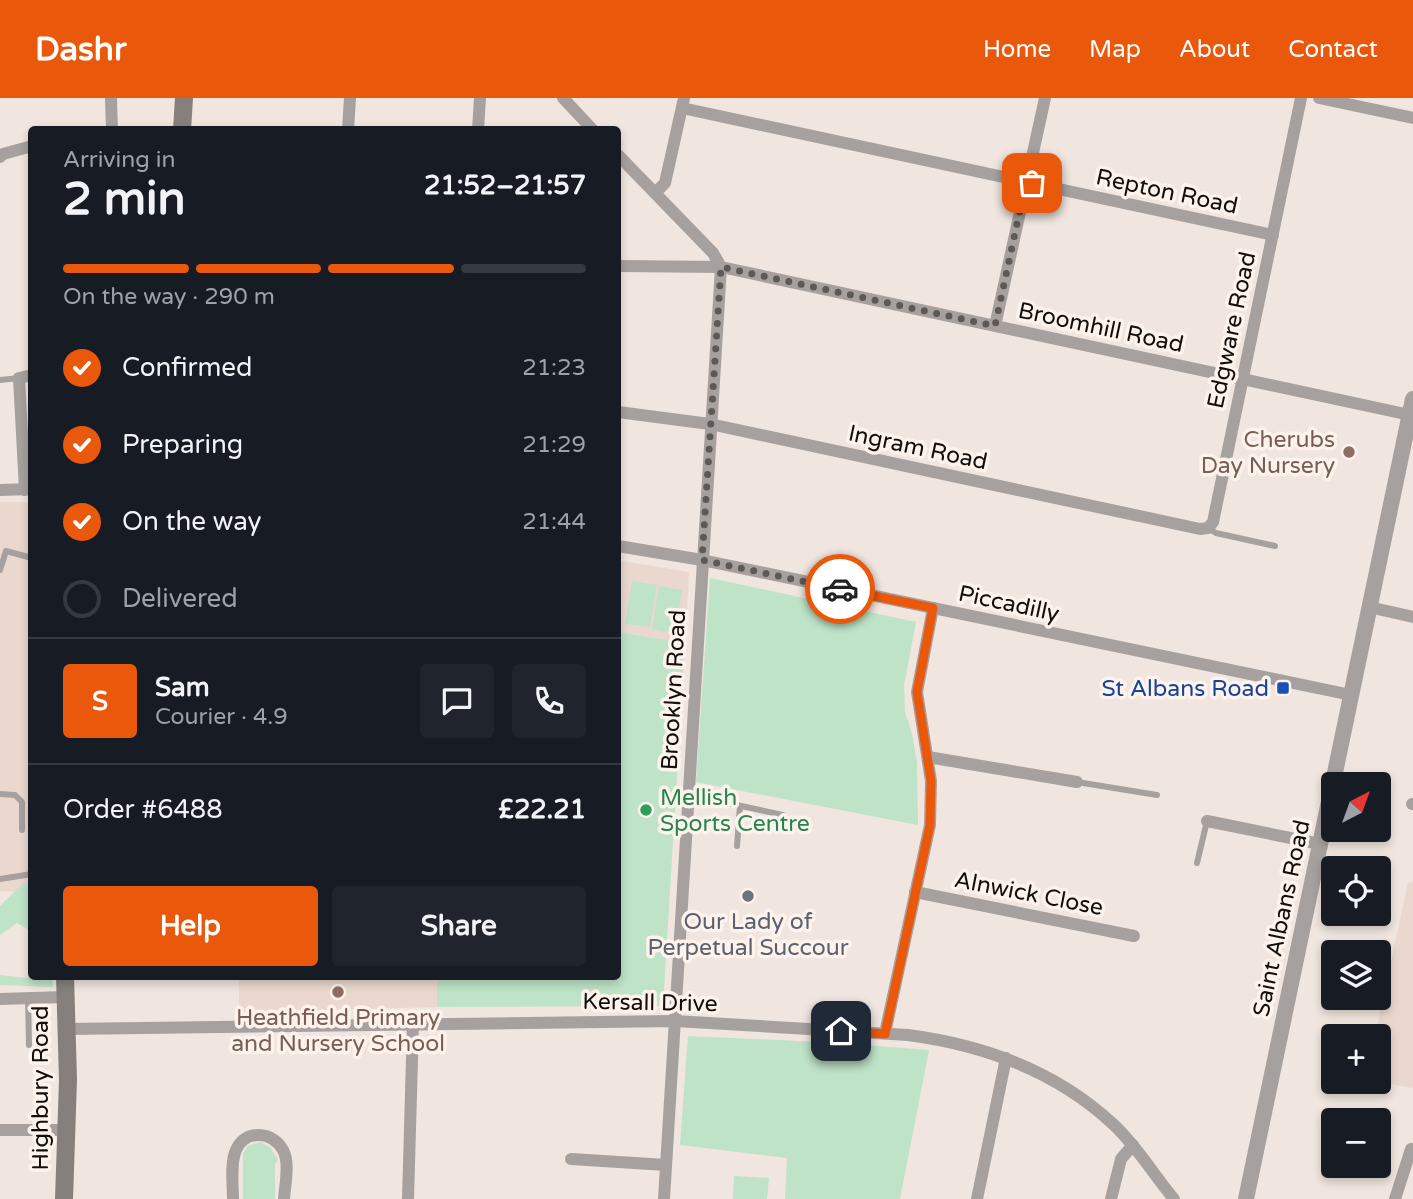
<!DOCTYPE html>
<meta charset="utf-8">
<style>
body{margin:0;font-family:"Varela Round",sans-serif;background:#20242c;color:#f1f3f6;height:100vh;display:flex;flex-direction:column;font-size:26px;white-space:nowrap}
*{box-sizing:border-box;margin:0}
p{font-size:23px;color:#9ea1a6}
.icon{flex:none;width:38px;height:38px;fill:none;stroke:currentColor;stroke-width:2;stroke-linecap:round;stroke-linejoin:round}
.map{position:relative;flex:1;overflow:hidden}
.panel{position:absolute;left:28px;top:28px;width:593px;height:854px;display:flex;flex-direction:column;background:#171b24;border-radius:7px;box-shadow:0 4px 10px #0003}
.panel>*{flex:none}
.needle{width:46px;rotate:41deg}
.controls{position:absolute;left:1321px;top:674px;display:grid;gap:14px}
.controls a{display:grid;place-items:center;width:70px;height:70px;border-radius:7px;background:#171b24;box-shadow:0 4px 10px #0003;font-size:35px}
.pin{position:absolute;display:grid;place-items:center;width:60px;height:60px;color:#fff;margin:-30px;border-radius:14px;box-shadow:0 4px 10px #0006}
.courier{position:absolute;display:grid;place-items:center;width:70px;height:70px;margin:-35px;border:5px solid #ea580c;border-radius:50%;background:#fff;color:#222;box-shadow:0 2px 9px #0007}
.overview em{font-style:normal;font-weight:700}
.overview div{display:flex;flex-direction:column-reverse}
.overview{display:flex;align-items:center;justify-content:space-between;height:119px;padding:0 35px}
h1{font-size:46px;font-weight:700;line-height:52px}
.bar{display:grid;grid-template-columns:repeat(4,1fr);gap:10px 7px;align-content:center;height:84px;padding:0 35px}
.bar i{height:9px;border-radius:5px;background:#363941}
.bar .on{background:#ea580c}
.bar p{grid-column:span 4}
.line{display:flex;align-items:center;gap:18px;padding:0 35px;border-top:2px solid #363941}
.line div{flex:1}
.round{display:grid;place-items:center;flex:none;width:74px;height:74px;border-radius:7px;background:#20242c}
ol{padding:0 35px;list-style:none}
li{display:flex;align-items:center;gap:21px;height:77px}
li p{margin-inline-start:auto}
li .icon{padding:7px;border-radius:50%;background:#ea580c;color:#fff;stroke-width:4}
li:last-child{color:#9ea1a6}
li i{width:38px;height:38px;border:4px solid #363941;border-radius:50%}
.action{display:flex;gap:14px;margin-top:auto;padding:14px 35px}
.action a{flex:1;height:80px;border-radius:7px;background:#ea580c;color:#fff;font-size:28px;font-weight:700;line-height:80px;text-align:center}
.action a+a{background:#20242c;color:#f1f3f6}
header{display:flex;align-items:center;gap:42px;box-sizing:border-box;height:98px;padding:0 35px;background:#ea580c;color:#fff}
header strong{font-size:33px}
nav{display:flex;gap:38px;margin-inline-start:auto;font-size:24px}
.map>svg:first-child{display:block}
.built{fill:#ead8ce}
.green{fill:#bee3c7}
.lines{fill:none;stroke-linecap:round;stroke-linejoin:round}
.service{stroke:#a6a19f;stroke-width:6}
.minor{stroke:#a6a19f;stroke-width:12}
.tertiary{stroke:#a6a19f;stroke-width:16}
.secondary{stroke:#867f7c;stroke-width:18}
.done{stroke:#5f5956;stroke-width:7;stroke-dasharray:0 12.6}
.route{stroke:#ea580c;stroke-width:9}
.education-dot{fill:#8d6e63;stroke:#fdf2ec;stroke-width:2.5}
.transit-dot{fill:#1a4fb4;stroke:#fdf2ec;stroke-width:2.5}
.leisure-dot{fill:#2e9e5b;stroke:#fdf2ec;stroke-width:2.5}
.worship-dot{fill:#6b7280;stroke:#fdf2ec;stroke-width:2.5}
.labels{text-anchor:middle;stroke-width:7;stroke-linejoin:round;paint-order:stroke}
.street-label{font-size:23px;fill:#110e0c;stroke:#fdf2ec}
.education-label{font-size:23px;fill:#785e54;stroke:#fdf2ec;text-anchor:end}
.transit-label{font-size:23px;fill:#164399;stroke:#fdf2ec;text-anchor:end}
.leisure-label{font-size:23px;fill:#27864d;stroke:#fdf2ec;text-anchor:start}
.worship-label{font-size:23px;fill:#5b616d;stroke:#fdf2ec}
</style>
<header>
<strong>Dashr</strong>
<nav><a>Home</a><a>Map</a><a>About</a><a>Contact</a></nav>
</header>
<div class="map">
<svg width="1413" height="1101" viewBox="0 0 1413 1101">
<rect width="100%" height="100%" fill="#f0e5df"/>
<g class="built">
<path d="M0 404H31L30 794 0 793Z"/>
<path d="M618 462 689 474 685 545 618 534Z"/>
<path d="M1413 783V990L1378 984 1379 938H1375L1408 785Z"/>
<path d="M239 879H437V909L239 914Z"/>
</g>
<g class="green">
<path d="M710 480 916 524 904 587 905 614 912 636 917 665 918 727 696 684Z"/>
<path d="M632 483 657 487 650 529 625 526Z"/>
<path d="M659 488 682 492 675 535 652 531Z"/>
<path d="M618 534 685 545 663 908 437 909V879L618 878Z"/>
<path d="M23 785 31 788V833L17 825 0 837V808Z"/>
<path d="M31 873 32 878 52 879 53 889 0 887V877L27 880Z"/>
<path d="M688 938 821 944 929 952 900 1101H785L787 1060 680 1047Z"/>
<path d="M260 1044 271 1050 278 1062 275 1066V1101H243V1055L248 1048Z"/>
<path d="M734 1078 769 1080 767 1101H733Z"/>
</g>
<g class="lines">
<g class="service">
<path d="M0 282 19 280"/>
<path d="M1208 430 1216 435 1275 448"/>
<path d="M0 472 6 453 32 460"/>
<path d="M1077 684 1157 697"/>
<path d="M0 696 15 697 22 704V732"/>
<path d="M690 697 783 717"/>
<path d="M737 748 740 708"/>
<path d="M1197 765 1207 723"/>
<path d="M0 781 32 776"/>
<path d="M28 900 29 947"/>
</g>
<g class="minor">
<path d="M111 0 112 32"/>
<path d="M563 0 593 32"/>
<path d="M1319 0 1413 20"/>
<path d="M682 10 1273 137"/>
<path d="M348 32 350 0"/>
<path d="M478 32 480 0"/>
<path d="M618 57 713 155 721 169 664 1101"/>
<path d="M0 59 3 56 32 48"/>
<path d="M655 95 665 85 684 0"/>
<path d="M618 168 721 169 1410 317"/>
<path d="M995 228 1045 0"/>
<path d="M618 314 710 326 1200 431 1208 430 1213 424 1301 0"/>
<path d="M0 392 31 391"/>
<path d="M25 392 19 280 32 277"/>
<path d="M618 448 702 462 1351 597"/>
<path d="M1369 509 1413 519"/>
<path d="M928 659 1077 684"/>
<path d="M1412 706H1413"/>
<path d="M1207 723 1320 746"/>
<path d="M915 794 1134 838"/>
<path d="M0 901 66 899"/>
<path d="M67 931 675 923 908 937C984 947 1056 973 1113 1026 1137 1048 1153 1076 1174 1101"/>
<path d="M885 935 930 727 931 683 917 594 933 510"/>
<path d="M0 1032H65"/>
<path d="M571 1061 666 1067"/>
<path d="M233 1101C233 1087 230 1065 236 1052 245 1031 273 1033 283 1052 290 1065 285 1087 284 1101"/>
<path d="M408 1101 413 926"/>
<path d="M977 1101 1006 960"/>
<path d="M1111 1101 1121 1061 1133 1047"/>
<path d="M1395 1101 1411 1051"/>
</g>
<path class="tertiary" d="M1246 1101 1413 301"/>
<g class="secondary">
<path d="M182 32 184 0"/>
<path d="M64 1101 68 982 65 878"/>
</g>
</g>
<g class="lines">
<path class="done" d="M840 491 702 462 721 169 995 228 1026 84 1032 85"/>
<path class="route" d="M840 491 933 510 917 594 931 683 930 727 885 936 841 933"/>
</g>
<g class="education-dot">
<circle cx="1349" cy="354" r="7"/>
<circle cx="338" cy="894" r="7"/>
</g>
<rect class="transit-dot" x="1276" y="583" width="14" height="14" rx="3.5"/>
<circle class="leisure-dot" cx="646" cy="712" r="7"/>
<circle class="worship-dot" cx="748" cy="798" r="7"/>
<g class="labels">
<g class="street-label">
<text transform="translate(1167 93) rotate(12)" y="8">Repton Road</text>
<text transform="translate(1101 229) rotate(12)" y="8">Broomhill Road</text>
<text transform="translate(1231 232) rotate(-78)" y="8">Edgware Road</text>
<text transform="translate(918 349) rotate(12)" y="8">Ingram Road</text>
<text transform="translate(1009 505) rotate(12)" y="8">Piccadilly</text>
<text transform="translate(673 592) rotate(-87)" y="8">Brooklyn Road</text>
<text transform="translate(1029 795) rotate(11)" y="8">Alnwick Close</text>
<text transform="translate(1281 820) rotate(-78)" y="8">Saint Albans Road</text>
<text transform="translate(650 904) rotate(1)" y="8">Kersall Drive</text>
<text transform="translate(40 990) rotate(-90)" y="8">Highbury Road</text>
</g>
<g class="education-label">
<text x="1335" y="349">Cherubs<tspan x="1335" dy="26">Day Nursery</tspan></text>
<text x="338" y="927" text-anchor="middle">Heathfield Primary<tspan x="338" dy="26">and Nursery School</tspan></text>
</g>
<g class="transit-label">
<text x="1269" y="598">St Albans Road</text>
</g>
<g class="leisure-label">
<text x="660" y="707">Mellish<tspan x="660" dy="26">Sports Centre</tspan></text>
</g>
<g class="worship-label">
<text x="748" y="831">Our Lady of<tspan x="748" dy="26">Perpetual Succour</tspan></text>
</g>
</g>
</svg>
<div class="controls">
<a><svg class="needle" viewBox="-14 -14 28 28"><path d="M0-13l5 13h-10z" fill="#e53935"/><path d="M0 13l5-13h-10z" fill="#9ea1a6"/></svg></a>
<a><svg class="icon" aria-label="locate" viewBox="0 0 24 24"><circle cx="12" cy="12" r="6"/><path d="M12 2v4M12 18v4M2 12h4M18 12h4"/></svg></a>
<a><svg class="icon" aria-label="layers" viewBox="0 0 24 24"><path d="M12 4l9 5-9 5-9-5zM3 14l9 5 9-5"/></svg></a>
<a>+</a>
<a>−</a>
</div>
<div class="pin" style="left:1032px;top:85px;background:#ea580c"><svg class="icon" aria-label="bag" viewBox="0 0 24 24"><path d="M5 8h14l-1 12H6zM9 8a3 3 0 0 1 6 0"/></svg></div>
<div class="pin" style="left:841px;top:933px;background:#1f2937"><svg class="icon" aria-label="home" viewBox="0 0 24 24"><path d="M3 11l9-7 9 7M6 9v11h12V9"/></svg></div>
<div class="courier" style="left:840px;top:491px"><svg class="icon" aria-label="car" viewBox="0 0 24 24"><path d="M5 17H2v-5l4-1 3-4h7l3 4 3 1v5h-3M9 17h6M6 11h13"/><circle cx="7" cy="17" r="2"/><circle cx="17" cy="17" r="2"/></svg></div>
<section class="panel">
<div class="overview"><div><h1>2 min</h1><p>Arriving in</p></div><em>21:52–21:57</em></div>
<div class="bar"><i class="on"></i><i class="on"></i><i class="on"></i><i></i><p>On the way · 290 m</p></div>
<ol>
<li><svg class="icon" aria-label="check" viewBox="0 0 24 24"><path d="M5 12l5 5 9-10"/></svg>Confirmed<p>21:23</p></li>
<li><svg class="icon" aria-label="check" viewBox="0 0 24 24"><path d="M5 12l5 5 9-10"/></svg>Preparing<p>21:29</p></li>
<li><svg class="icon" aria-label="check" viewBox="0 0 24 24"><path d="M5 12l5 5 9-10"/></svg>On the way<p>21:44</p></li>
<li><i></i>Delivered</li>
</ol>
<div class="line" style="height:126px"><b class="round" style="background:#ea580c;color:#fff">S</b><div><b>Sam</b><p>Courier · 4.9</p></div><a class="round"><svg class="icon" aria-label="chat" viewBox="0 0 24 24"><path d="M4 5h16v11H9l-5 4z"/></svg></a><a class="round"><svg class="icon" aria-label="phone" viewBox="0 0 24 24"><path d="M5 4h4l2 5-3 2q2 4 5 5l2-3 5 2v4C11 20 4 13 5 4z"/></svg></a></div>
<div class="line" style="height:91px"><div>Order #6488</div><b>£22.21</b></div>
<div class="action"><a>Help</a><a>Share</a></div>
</section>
</div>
